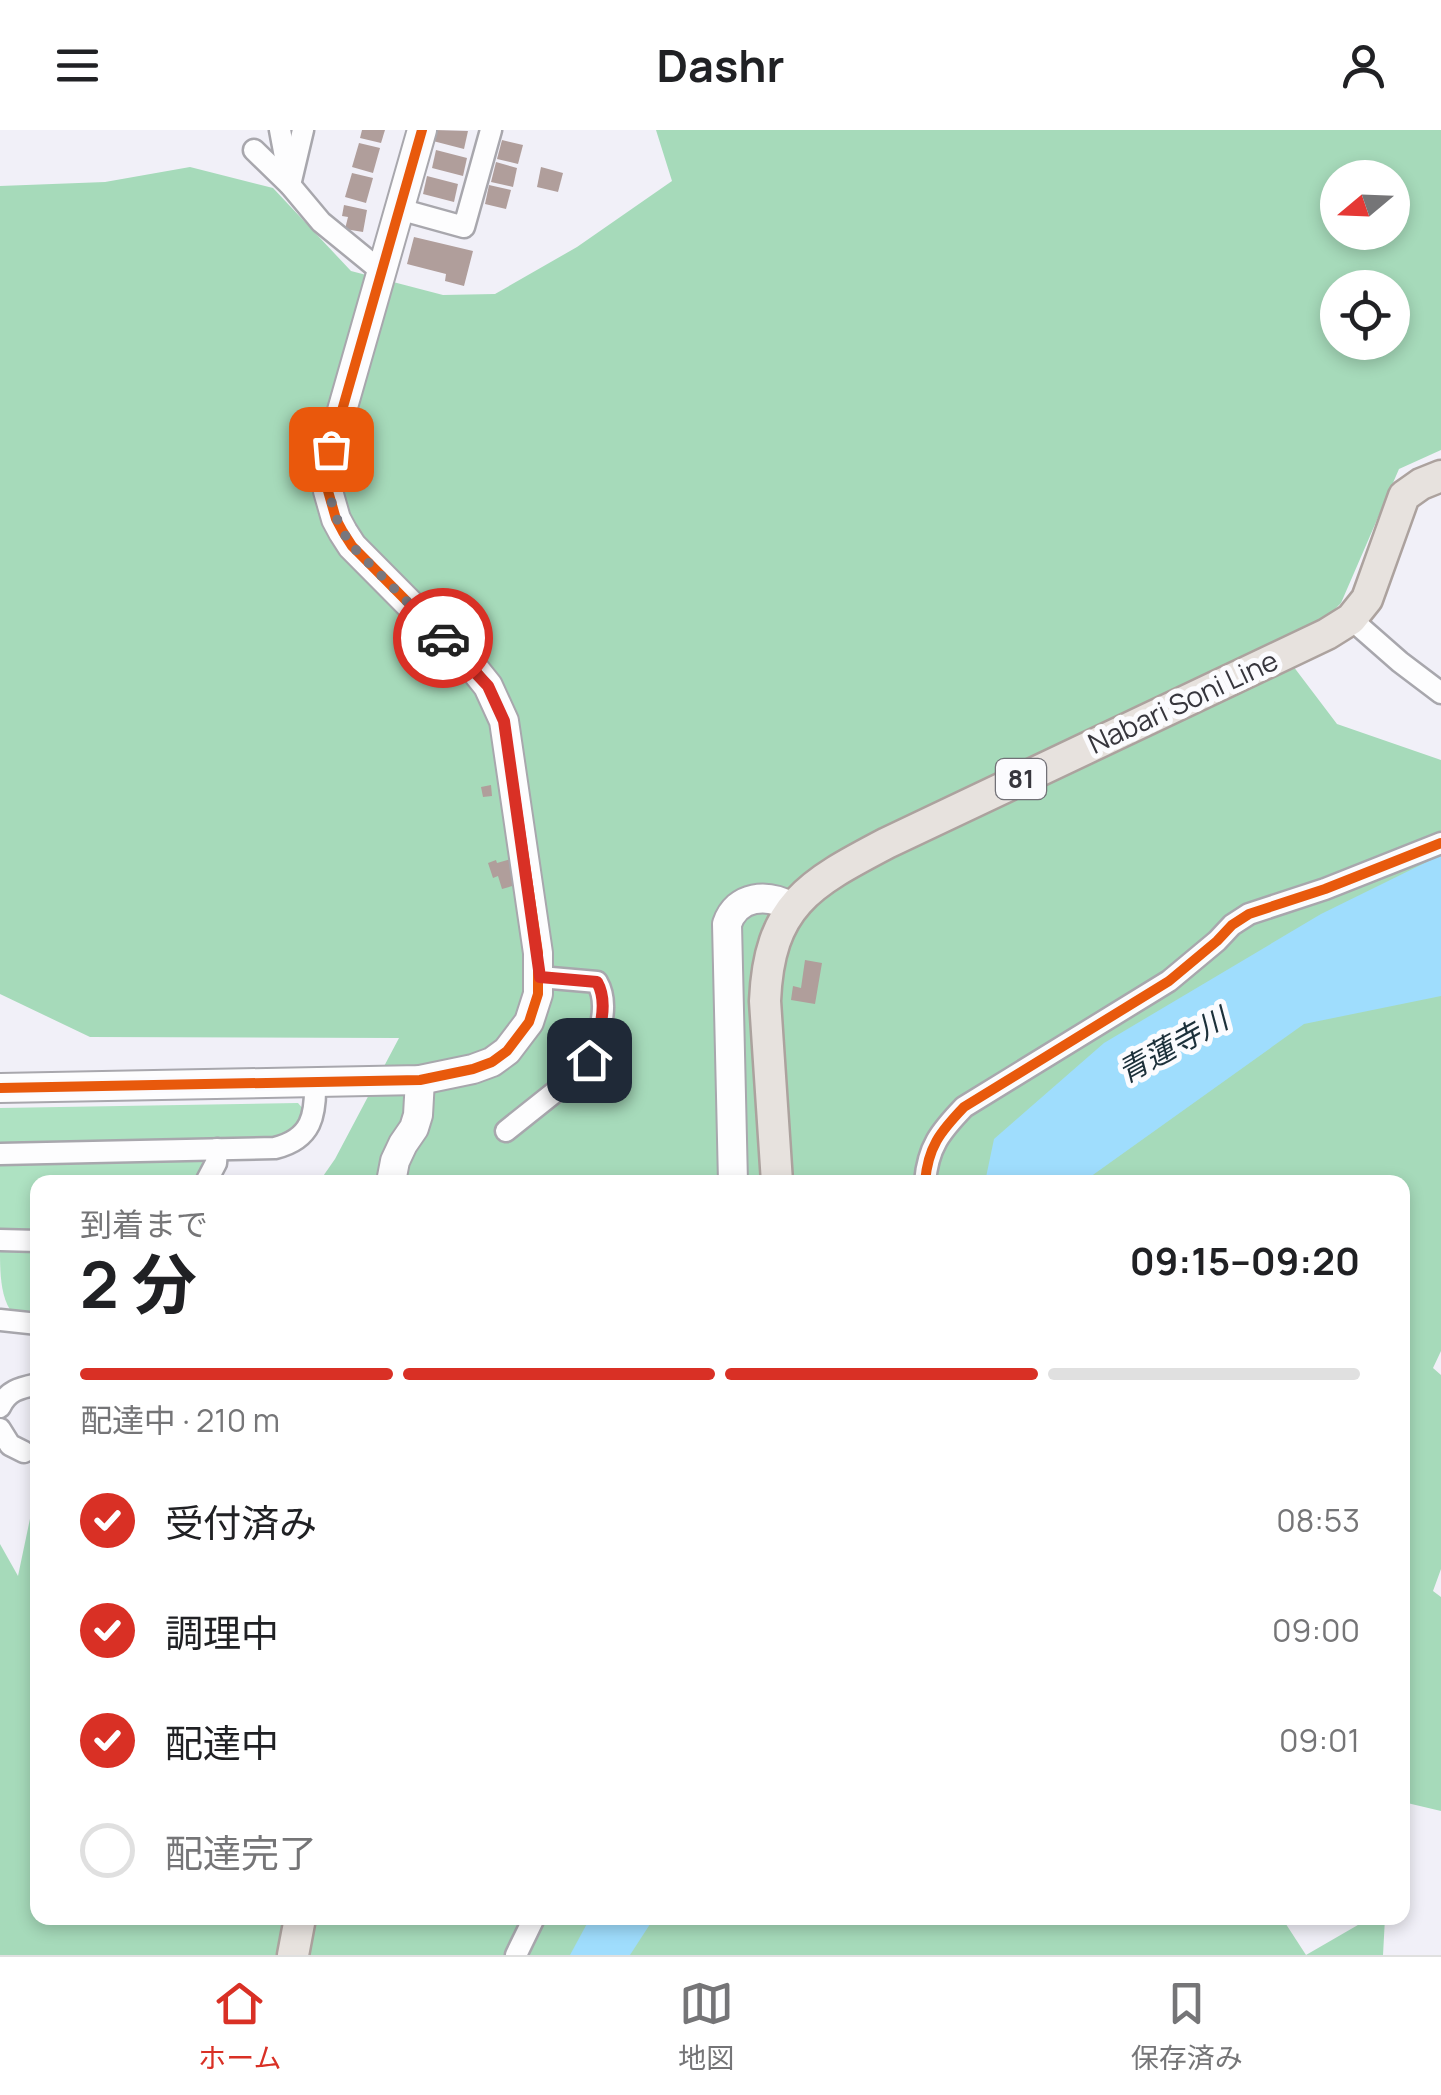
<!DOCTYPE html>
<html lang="ja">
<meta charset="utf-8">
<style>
body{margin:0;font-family:Manrope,"Noto Sans JP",sans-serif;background:#f2f2f2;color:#202124;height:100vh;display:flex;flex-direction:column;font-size:38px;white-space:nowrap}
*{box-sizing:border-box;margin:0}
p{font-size:32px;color:#757577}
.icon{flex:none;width:55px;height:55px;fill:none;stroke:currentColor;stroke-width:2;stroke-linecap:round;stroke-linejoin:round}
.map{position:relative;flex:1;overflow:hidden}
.drawer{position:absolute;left:30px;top:1045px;width:1380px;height:750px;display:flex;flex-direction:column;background:#fff;border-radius:20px;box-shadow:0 5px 15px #0003}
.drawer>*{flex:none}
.needle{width:65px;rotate:251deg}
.buttons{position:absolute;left:1320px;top:30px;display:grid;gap:20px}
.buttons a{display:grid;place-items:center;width:90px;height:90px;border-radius:50%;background:#fff;box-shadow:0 5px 15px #0003;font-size:50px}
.pin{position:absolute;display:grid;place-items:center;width:85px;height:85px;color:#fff;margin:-42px;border-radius:20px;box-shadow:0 5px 15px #0006}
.courier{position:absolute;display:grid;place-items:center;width:100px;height:100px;margin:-50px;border:8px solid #d93025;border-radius:50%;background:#fff;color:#222;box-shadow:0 2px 12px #0007}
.head em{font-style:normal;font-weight:700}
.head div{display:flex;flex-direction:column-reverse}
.head{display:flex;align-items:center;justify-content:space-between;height:170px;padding:0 50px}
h1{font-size:65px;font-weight:700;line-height:75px}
.bar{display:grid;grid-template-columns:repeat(4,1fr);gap:15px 10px;align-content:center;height:120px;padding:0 50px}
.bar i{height:12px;border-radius:8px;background:#e0e0e0}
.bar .active{background:#d93025}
.bar p{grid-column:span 4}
ol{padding:0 50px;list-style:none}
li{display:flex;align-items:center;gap:30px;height:110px}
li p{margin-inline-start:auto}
li .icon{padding:10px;border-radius:50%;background:#d93025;color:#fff;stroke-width:4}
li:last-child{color:#757577}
li i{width:55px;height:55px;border:5px solid #e0e0e0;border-radius:50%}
header{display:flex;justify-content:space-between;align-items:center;height:130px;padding:0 50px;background:#fff;font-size:45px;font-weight:700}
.dock{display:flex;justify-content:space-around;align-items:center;height:140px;border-top:2px solid #e0e0e0;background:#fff;font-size:28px;color:#757577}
.dock a{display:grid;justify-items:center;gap:5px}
.dock .active{color:#d93025}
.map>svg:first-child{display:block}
.green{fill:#aee2c2}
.forest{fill:#a6daba;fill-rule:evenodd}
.water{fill:#9fddfd}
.building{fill:#b09e9b}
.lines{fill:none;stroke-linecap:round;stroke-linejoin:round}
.street-casing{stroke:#a8a7ad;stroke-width:25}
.secondary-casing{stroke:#a8a7ad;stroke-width:32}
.primary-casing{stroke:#aca29e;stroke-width:35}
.street{stroke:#fdfdfe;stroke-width:20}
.secondary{stroke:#fdfdfe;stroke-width:28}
.primary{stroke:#e7e2de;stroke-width:30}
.cycleway-casing{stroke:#fbfbfe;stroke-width:16}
.cycleway{stroke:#e8590c;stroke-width:10}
.done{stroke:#78777e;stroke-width:10;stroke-dasharray:0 18}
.route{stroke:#d93025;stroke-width:12}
.labels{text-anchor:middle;stroke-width:10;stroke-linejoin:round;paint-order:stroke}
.shield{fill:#fbfbfe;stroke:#727177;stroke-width:2.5}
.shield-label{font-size:25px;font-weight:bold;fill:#37363d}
.street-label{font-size:28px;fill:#37363d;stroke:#fbfbfe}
.water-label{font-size:30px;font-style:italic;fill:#1c303a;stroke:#fbfbfe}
</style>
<header><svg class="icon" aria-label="menu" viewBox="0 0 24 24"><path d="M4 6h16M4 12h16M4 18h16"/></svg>Dashr<svg class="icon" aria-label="person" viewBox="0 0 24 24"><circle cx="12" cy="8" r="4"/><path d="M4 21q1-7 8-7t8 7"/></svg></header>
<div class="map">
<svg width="1441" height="1825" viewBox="0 0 1441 1825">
<rect width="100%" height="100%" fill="#f1f0f8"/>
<g class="green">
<path d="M298 973 304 980C302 995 289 1002 277 1010L0 1017V978Z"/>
<path d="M199 1027 205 1037 198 1052H38L37 1103 0 1102V1030Z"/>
<path d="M37 1117V1186L13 1184C0 1168 0 1141 0 1119Z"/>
</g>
<g class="forest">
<path d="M656 0H1441V320L1399 339 1341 473 1287 528 1337 594 1441 630V1221L1433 1238 1441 1245V1439L1433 1461 1441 1467V1681L1403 1672 1402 1052H319L335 1029 399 908 90 907 0 864V56L105 52 190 37 273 58 351 141 443 165 495 164 577 117 672 51ZM1338 48H1392V102H1338ZM1338 158H1392V212H1338Z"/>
<path d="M37 1379 38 1788H1282L1306 1825 1370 1788H1385L1383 1825H0V1414L18 1446 31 1384Z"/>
</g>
<g class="water">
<path d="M1441 725V866L1304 894 1083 1052H985L994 1009 1104 913 1321 784Z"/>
<path d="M590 1788H654L630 1825H570Z"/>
</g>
<g class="building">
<path d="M362 0H385L381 13 360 8Z"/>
<path d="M435 0 468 1 464 19 433 11Z"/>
<path d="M502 10 523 15 518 34 497 29Z"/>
<path d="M359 13 380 18 373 43 352 37Z"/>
<path d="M436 20 467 28 463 46 432 38Z"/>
<path d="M496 32 517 38 513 57 491 52Z"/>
<path d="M541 37 563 43 558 62 537 57Z"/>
<path d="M352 43 373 48 366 73 345 67Z"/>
<path d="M427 46 458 54 454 72 423 64Z"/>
<path d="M489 55 511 60 506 79 485 74Z"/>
<path d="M344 75 367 80 363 102 345 99 348 87 342 86Z"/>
<path d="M414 107 473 121 464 156 445 151 446 144 407 134Z"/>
<path d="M491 655 492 666 483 667 481 657Z"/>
<path d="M511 729 519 754 502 759 498 746 493 748 488 733 496 730 497 733Z"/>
<path d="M805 830 822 833 815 874 791 870 793 856 801 858Z"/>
</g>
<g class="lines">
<g class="street-casing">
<g id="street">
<path d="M280 0 288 43"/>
<path d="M254 20 290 55 321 92 381 141"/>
<path d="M290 55 303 0"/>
<path d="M399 79 464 97 491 0"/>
<path d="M1351 489 1400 532 1441 563"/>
<path d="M506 1001 580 942C596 919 612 878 597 852L540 847"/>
<path d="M0 1024 275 1018C312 1009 316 985 315 952"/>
<path d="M206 1052 216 1033 217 1019"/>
<path d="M925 1052C928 1017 940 1002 964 977L1169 851 1217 811 1232 795 1249 784 1325 759 1441 713"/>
<path d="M0 1110 38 1111"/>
<path d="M0 1190 38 1194"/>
<path d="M0 1277C8 1260 20 1258 38 1254"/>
<path d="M0 1299 10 1315 24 1322"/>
<path d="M516 1825 534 1788"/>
</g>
</g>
<g class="secondary-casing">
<g id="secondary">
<path d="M0 958 420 950 473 939 492 932 507 921 529 892 538 864V823L504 591 488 556 476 541 352 416 343 402 336 389 328 361V332L331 319 422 0"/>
<path d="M391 1052 395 1031 403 1014 414 998 418 985 420 950"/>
<path d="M733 1052 727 794C737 765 767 763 792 777"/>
</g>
</g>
<g class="primary-casing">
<g id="primary">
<path d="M777 1052 765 871C769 775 809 754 887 713L1327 504 1351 489 1367 469 1404 366 1421 354 1441 346"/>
<path d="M293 1825 300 1788"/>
</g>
</g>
<use href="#street" class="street"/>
<use href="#secondary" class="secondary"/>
<use href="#primary" class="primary"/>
<g class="cycleway-casing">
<g id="cycleway">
<path d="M0 958 420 950 473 939 492 932 507 921 529 892 538 864V823L504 591 488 556 476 541 352 416 343 402 336 389 328 361V332L331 319 422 0"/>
<path d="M925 1052C928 1017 940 1002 964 977L1169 851 1217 811 1232 795 1249 784 1325 759 1441 713"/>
</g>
</g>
<use href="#cycleway" class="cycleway"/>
</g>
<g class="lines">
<path class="done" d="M331 319C324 355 331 386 352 416L443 508"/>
<path class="route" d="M443 508 488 556 504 591 540 847 597 852C610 875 598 906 589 930"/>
</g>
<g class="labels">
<rect class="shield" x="996" y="629" width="50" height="40" rx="8"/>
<g class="shield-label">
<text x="1021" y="658">81</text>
</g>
<g class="street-label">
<text transform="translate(1183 572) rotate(-25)" y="10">Nabari Soni Line</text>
</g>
<g class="water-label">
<text transform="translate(1173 916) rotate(-29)" y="10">青蓮寺川</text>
</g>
</g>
</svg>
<div class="buttons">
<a><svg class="needle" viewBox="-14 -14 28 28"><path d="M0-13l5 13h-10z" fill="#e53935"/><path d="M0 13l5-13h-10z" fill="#757577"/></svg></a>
<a><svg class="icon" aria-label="locate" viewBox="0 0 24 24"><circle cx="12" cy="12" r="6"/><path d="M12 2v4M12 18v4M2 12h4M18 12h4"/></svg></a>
</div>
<div class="pin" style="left:331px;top:319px;background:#ea580c"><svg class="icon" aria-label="bag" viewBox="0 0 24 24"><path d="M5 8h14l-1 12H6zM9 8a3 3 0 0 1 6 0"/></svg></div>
<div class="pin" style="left:589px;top:930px;background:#1f2937"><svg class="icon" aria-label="home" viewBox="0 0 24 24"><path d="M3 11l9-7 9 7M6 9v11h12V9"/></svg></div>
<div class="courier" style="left:443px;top:508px"><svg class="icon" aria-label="car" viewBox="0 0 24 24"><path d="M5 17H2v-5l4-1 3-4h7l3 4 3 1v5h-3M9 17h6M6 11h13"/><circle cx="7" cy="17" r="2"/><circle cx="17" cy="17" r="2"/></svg></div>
<section class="drawer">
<div class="head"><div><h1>2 分</h1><p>到着まで</p></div><em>09:15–09:20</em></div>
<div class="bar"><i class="active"></i><i class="active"></i><i class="active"></i><i></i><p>配達中 · 210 m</p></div>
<ol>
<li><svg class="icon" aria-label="check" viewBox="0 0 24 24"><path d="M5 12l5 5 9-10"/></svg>受付済み<p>08:53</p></li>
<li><svg class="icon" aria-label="check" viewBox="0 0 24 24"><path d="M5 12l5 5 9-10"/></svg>調理中<p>09:00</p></li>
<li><svg class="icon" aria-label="check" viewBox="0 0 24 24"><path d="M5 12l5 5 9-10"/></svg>配達中<p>09:01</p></li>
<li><i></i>配達完了</li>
</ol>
</section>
</div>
<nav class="dock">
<a class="active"><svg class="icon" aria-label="home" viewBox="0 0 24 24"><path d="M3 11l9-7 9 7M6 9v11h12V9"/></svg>ホーム</a>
<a><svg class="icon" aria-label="map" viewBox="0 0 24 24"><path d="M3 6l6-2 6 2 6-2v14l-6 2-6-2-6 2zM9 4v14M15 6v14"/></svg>地図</a>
<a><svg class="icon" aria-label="saved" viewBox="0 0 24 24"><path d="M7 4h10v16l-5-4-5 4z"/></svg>保存済み</a>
</nav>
